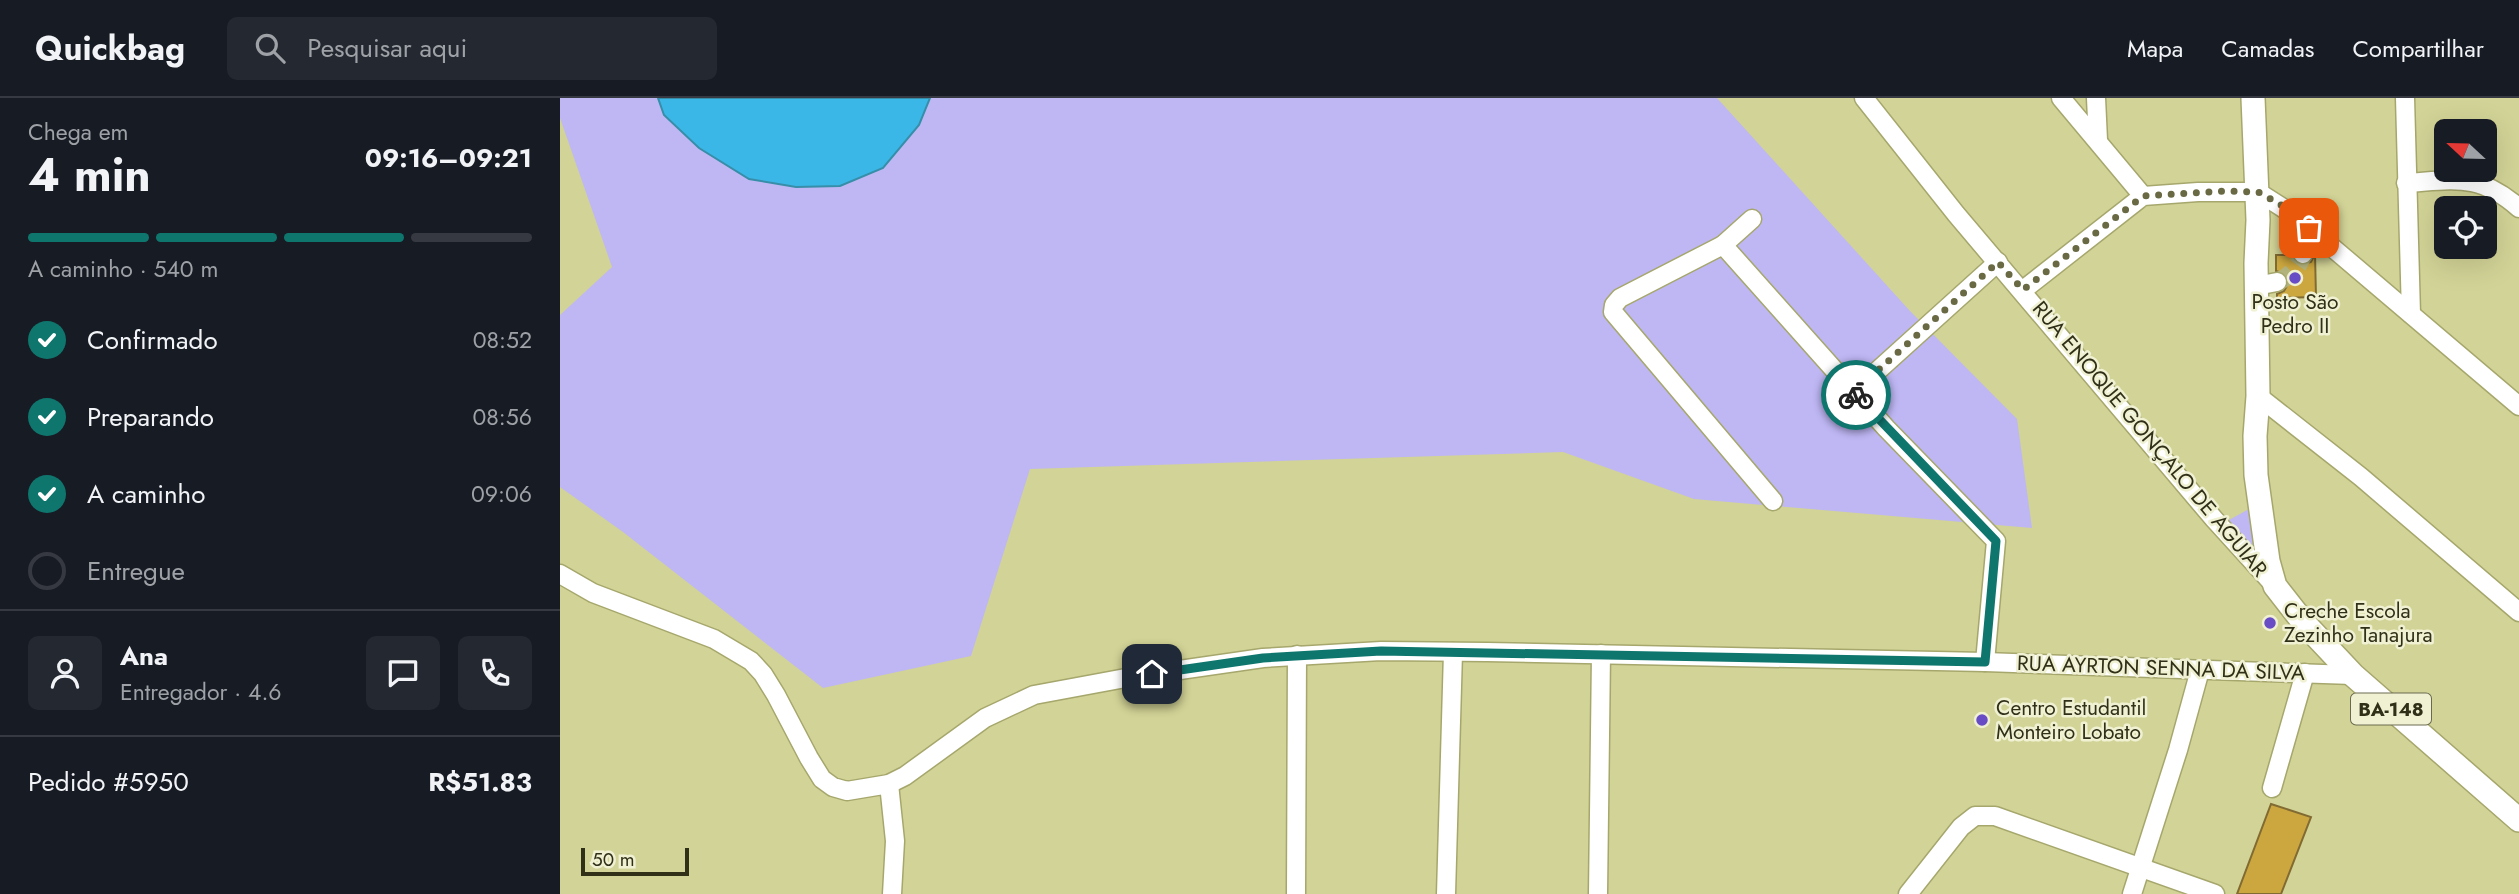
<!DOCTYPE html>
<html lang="pt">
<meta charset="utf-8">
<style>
body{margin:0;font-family:Jost,sans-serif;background:#242831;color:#f1f3f6;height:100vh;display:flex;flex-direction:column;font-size:26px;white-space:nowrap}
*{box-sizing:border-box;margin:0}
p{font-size:23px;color:#9ea1a6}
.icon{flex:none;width:38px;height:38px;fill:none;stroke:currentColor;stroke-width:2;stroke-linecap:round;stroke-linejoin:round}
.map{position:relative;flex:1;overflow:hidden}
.side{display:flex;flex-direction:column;background:#171b24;width:560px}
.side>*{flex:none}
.needle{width:46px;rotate:292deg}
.buttons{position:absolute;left:1874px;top:21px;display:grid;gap:14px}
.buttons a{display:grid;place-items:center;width:63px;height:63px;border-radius:10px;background:#171b24;box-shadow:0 7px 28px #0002;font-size:35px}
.scale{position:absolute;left:21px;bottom:18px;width:108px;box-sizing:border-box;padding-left:7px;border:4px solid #303018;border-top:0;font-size:19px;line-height:24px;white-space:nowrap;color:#303018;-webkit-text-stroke:5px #f0f1d3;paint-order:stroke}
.pin{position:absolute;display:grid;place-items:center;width:60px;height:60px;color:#fff;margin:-30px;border-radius:14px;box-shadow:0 4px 10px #0006}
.courier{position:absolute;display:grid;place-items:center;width:70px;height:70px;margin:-35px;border:5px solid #0f766e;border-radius:50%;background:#fff;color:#222;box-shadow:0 2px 9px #0007}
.overview em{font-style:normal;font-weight:700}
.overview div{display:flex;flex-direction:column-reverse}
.overview{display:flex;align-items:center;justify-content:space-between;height:119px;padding:0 28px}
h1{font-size:46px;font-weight:700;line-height:52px}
.bar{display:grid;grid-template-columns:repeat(4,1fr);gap:10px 7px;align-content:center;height:84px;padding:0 28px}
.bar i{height:9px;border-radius:5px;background:#363941}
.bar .current{background:#0f766e}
.bar p{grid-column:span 4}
.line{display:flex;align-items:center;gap:18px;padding:0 28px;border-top:2px solid #363941}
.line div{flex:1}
.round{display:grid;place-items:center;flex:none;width:74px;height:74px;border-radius:10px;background:#242831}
ol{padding:0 28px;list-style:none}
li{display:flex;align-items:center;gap:21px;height:77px}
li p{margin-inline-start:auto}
li .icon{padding:7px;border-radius:50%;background:#0f766e;color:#fff;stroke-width:4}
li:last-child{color:#9ea1a6}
li i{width:38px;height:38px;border:4px solid #363941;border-radius:50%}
header{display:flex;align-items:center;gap:42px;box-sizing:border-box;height:98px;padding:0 35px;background:#171b24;border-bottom:2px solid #363941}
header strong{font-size:33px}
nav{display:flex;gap:38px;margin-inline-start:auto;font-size:24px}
.search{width:490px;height:63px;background:#242831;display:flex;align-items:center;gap:18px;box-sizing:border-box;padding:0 24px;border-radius:10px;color:#9ea1a6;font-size:26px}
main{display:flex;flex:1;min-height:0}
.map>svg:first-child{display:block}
.green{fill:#beb7f4}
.water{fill:#3ab7e7;stroke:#378ea9;stroke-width:2}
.building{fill:#cca73f;stroke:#816b33;stroke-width:2}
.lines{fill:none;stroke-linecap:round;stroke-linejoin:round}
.minor-tunnel{stroke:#b2b27d;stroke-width:18;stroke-dasharray:18 9;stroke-linecap:butt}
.minor-casing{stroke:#a6a76c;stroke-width:21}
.major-casing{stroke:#a6a76c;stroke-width:26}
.minor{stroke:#fff;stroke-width:18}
.major{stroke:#fff;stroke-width:23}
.done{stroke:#696944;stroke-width:7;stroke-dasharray:0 12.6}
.route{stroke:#0f766e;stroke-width:9}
.poi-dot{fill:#684cc5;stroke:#f0f1d3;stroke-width:2.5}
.labels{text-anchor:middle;stroke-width:5;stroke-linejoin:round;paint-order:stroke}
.shield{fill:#f0f1d3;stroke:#6a6a50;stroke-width:2}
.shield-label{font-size:19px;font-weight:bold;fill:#303018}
.poi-label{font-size:21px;fill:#303018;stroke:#f0f1d3;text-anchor:start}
.street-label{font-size:21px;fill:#303018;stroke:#f0f1d3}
</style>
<header>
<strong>Quickbag</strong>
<div class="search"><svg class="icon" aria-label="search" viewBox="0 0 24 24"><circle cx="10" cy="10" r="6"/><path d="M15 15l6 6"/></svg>Pesquisar aqui</div>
<nav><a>Mapa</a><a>Camadas</a><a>Compartilhar</a></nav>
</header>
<main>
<section class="side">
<div class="overview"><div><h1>4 min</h1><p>Chega em</p></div><em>09:16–09:21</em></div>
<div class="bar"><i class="current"></i><i class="current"></i><i class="current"></i><i></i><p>A caminho · 540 m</p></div>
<ol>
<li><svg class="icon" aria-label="check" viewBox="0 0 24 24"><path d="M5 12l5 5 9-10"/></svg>Confirmado<p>08:52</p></li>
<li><svg class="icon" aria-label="check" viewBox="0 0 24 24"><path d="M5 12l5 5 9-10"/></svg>Preparando<p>08:56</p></li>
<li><svg class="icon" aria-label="check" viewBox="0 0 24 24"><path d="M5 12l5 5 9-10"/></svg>A caminho<p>09:06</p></li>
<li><i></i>Entregue</li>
</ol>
<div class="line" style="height:126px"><a class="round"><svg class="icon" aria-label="person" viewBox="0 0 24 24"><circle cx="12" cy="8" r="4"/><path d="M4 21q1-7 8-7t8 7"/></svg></a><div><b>Ana</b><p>Entregador · 4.6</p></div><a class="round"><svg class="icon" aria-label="chat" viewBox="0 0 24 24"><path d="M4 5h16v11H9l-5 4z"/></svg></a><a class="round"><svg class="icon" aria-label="phone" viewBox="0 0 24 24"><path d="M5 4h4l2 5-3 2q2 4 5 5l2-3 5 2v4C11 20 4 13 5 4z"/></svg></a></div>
<div class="line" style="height:91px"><div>Pedido #5950</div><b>R$51.83</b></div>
</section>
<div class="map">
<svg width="1959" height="796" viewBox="0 0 1959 796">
<rect width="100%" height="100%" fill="#d2d396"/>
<g class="green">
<path d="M0 0H1157L1350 213 1457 321 1472 430 1134 401 1003 354 470 371 411 558 263 590 63 434 0 389V217L52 169 0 20Z"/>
<path d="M1691 410 1698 458 1667 423Z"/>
</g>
<path class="water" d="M98 0H370L359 27 323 70 280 88 236 89 189 81 139 50 104 17Z"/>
<g class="building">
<path d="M1755 156 1756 199 1717 200V196L1724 193 1727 188 1728 183 1725 176 1716 173V157H1732L1735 164 1741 167 1751 164Z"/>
<path d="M1711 706 1751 719 1721 796H1677Z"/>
</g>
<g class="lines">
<path class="minor-tunnel" d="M1717 184C1728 180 1740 169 1743 156"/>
<g class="minor-casing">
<g id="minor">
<path d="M1304 0 1396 116 1654 421 1714 487"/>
<path d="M1501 0 1583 98"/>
<path d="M1536 0 1538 42"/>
<path d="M1845 0 1851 216"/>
<path d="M1846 85C1896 82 1919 75 1959 110"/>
<path d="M1163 147 1192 121"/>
<path d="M1743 156 1749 129"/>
<path d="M1696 188 1717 184"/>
<path d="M1463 192 1583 98 1638 94H1698L1734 117 1959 308"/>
<path d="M1294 294 1438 164"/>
<path d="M1698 298 1801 379 1959 514"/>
<path d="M1213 403 1053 214 1054 207 1060 200 1163 147 1326 330 1436 443 1425 564"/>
<path d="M0 476 33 495 154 541 191 563 203 576 216 597 249 660 262 681 273 689 287 693 329 686 345 678 425 620 474 597 571 579 703 560 821 553 927 554 1425 564 1793 577"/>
<path d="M329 686 335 743 332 796"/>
<path d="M1712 690 1745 575"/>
<path d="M736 796 737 557"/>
<path d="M886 796 893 554"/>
<path d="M1038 796 1041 556"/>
<path d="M1348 796 1401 729 1415 718H1435L1655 796"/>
<path d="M1572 796 1618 652 1640 572"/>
</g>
</g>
<g class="major-casing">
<path id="major" d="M1693 0 1698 122 1696 165 1698 298 1695 338 1696 377 1708 463 1715 488 1744 525 1793 577 1959 722"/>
</g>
<use href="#minor" class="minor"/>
<use href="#major" class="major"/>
</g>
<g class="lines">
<path class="done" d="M1296 297 1294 294 1438 164 1463 192 1583 98 1667 93 1698 94 1720 106 1749 130"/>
<path class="route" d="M592 576 703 560 821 553 1425 564 1436 443 1296 297"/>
</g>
<g class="poi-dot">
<circle cx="1735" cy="180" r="7"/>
<circle cx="1710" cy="525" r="7"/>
<circle cx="1422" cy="622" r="7"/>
</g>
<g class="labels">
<rect class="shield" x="1791" y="595.5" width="80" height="31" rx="5"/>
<g class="shield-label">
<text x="1831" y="618">BA-148</text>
</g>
<g class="poi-label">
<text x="1735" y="211" text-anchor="middle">Posto São<tspan x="1735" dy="24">Pedro II</tspan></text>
<text x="1724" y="520">Creche Escola<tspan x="1724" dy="24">Zezinho Tanajura</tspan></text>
<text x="1436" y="617">Centro Estudantil<tspan x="1436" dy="24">Monteiro Lobato</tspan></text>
</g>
<g class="street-label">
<text transform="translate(1590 341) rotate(50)" y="7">RUA ENOQUE GONÇALO DE AGUIAR</text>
<text transform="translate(1601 570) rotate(2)" y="7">RUA AYRTON SENNA DA SILVA</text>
</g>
</g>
</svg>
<div class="buttons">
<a><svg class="needle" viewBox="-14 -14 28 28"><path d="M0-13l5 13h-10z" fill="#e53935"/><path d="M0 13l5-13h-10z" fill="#9ea1a6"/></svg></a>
<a><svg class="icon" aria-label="locate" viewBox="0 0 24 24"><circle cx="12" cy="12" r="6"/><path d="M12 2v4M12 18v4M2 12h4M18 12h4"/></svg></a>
</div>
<div class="scale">50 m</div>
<div class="pin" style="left:1749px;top:130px;background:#ea580c"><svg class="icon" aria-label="bag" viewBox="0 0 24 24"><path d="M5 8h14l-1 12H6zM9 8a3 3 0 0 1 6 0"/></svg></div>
<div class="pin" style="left:592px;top:576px;background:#1f2937"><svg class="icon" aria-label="home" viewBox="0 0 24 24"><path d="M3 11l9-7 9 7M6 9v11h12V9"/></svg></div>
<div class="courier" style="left:1296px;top:297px"><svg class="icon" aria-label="bike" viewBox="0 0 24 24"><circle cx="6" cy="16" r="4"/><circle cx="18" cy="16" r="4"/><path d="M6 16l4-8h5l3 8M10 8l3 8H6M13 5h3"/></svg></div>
</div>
</main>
